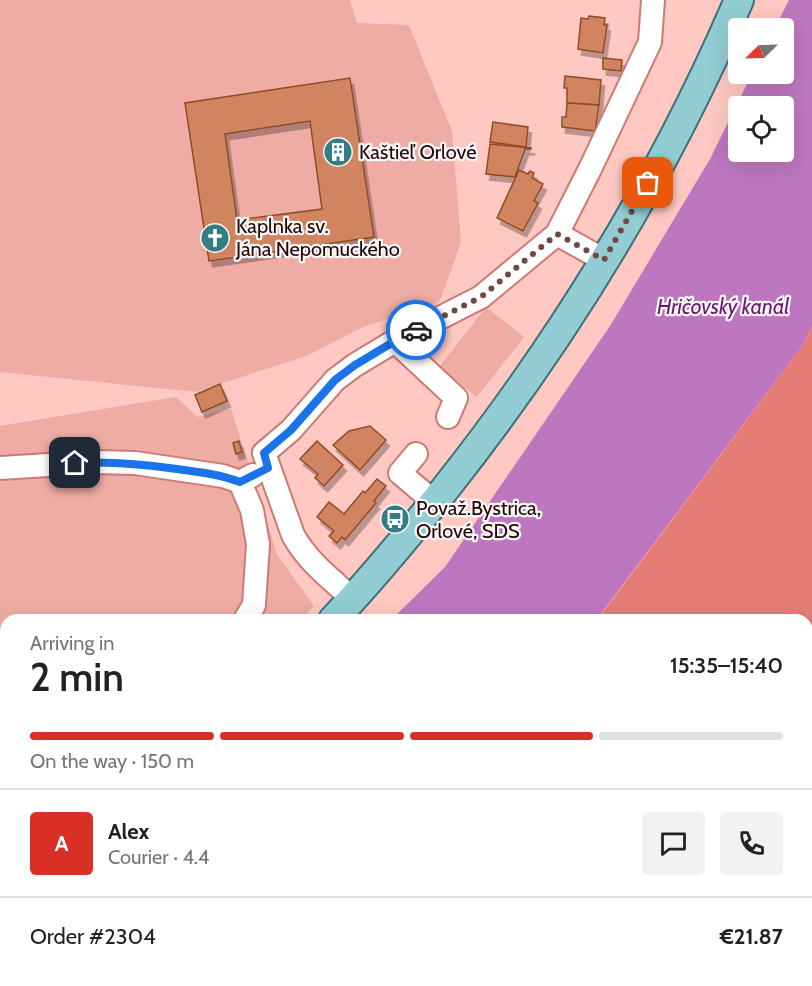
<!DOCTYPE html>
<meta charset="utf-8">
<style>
body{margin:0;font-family:Cabin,sans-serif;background:#f2f2f2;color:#222;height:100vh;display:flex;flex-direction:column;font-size:22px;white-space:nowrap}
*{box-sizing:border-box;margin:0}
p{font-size:20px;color:#767676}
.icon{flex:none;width:33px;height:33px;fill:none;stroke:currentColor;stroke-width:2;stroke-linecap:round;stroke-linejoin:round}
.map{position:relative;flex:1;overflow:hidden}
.details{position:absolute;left:0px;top:614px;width:813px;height:374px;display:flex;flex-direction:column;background:#fff;border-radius:18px 18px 0 0;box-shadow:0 6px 24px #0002}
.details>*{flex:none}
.needle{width:39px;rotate:247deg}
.buttons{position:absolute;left:728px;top:18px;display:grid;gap:12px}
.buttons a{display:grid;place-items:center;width:66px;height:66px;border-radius:6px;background:#fff;box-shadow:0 6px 24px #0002;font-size:30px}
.pin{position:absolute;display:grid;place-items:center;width:51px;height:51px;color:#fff;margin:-26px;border-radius:12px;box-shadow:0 3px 9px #0006}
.courier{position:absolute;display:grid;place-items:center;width:60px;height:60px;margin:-30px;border:4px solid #1a73e8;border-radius:50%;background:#fff;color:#222;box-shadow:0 2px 8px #0007}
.headline em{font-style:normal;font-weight:600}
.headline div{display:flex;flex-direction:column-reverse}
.headline{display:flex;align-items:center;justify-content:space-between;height:102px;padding:0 30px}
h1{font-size:39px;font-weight:600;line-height:45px}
.bar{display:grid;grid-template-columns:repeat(4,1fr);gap:9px 6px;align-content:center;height:72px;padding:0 30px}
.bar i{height:8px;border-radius:4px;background:#e0e0e0}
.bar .active{background:#d93025}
.bar p{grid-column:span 4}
.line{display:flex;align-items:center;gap:15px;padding:0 30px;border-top:2px solid #e0e0e0}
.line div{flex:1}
.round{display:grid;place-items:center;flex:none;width:63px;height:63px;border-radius:6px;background:#f2f2f2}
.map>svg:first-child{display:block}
.green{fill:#eeaca5}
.forest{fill:#e57d74}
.water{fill:#be77bf;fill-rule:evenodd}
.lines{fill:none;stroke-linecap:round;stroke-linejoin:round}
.stream{stroke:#be77bf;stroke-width:5}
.building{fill:#d08561;stroke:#904b27;stroke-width:1.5;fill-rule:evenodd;filter:url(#shadow)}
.minor-casing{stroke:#cd7a72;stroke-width:26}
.major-casing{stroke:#3c7178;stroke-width:32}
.minor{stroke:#fff;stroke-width:22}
.major{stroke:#92cdd3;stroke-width:28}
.done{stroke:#704946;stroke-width:6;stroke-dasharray:0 10.8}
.route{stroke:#1a73e8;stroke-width:8}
.labels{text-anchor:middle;stroke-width:4.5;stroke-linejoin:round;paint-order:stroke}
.poi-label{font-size:20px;fill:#230504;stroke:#f8f8f8;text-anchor:start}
.water-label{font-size:21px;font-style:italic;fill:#6c1570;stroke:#f8f8f8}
</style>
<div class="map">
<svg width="812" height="986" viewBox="0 0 812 986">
<defs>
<filter id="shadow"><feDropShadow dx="3.5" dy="6" stdDeviation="0" flood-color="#0004"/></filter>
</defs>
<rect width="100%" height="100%" fill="#ffc8c2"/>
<g class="green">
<path d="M0 0H350L357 23 409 25 452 131 461 242 440 301 363 327 306 356 196 392 0 372Z"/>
<path d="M486 307 524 337 477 397 439 367Z"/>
<path d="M176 397 197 417 231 409 277 554 314 606 301 620H6V864L0 868V426Z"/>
</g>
<g class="forest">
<path d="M812 326V771L807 776V620H597L803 345Z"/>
<path d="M261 981H579L572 986H255Z"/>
</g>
<g class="water">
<path d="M789 0H812V326L803 345 597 619H392L445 567 610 326 710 159 752 74H783V28H775ZM783 106V152H738V106Z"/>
<path d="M812 771V986H572L579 981H807V776Z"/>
<path d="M6 966V981H261L255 986H0V970Z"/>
</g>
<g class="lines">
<path class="stream" d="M0 856 6 864"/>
</g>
<g class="building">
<path d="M589 16 605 18 604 25H607L603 53 578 49 581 18 588 19Z"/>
<path d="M603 58 622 60 621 71 603 69Z"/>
<path d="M565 76 601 80 599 105 567 103V88H564Z"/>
<path d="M350 78 374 237 209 261 185 103ZM310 121 322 209 237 220 225 134Z"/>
<path d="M567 103 599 105 595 131 562 127V117H566Z"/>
<path d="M493 122 528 127 526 147 490 142Z"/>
<path d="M490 144 531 148V149H525L515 177 486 174Z"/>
<path d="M519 170 528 174 530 171 534 173 532 178 543 184 534 201 538 203 523 231 497 218Z"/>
<path d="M220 384 227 401 202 412 195 395Z"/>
<path d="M370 426 386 440 360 470 333 445 349 431Z"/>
<path d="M239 441 242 452 236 454 233 443Z"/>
<path d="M317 441 343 465 324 486 315 478 318 474 300 459Z"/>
<path d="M377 479 386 486 374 501 376 503 345 540 342 537 337 543 329 536 334 531 317 517 329 502 344 514 363 491 365 493Z"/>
</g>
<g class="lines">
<g class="minor-casing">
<g id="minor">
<path d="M557 234 604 260"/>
<path d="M395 341 456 398 448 417"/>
<path d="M416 454 400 473 434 502"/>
<path d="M0 468 96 462 135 463 223 476 240 482"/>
<path d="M353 599C331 579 307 561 293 535L264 453 291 430 335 380 355 365 395 341 481 297 557 234 591 167 650 42 653 0"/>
<path d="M245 620 254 605 258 544 252 510 240 482 253 475"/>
<path d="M0 834 6 829"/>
</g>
</g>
<g class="major-casing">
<g id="major">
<path d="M333 620C373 578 409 534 445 489 563 340 664 175 739 0"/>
<path d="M0 912 6 908"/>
</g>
</g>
<use href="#minor" class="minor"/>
<use href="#major" class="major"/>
</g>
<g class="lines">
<path class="done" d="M416 330 481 297 557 234 604 260 648 183"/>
<path class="route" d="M75 463C109 461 143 464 177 469 198 472 219 474 240 482L268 468 264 453 291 430 335 380 355 365 395 341 416 330"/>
</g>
<defs>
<g id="building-disc" transform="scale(1.5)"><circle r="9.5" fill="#357c85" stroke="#f8f8f8"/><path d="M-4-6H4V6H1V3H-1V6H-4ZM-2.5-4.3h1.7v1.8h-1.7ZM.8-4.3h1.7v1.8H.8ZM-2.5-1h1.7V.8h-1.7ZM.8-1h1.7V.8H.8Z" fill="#fff"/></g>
<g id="church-disc" transform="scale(1.5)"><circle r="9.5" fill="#357c85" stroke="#f8f8f8"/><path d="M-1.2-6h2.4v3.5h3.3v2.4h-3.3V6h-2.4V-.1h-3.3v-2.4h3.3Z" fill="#fff"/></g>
<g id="bus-disc" transform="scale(1.5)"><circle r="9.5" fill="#357c85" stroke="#f8f8f8"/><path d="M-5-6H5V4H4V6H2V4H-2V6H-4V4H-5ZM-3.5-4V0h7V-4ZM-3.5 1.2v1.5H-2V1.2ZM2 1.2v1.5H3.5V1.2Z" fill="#fff"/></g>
</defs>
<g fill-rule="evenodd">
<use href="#building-disc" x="338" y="152"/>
<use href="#church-disc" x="215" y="238"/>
<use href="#bus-disc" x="395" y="519"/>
</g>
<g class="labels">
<g class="poi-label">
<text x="359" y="159">Kaštieľ Orlové</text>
<text x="236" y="233">Kaplnka sv.<tspan x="236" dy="23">Jána Nepomuckého</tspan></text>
<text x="416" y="515">Považ.Bystrica,<tspan x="416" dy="23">Orlové, SDS</tspan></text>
</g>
<g class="water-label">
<text x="723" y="314">Hričovský kanál</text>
</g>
</g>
</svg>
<div class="buttons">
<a><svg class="needle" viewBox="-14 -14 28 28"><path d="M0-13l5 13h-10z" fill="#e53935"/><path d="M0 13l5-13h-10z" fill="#767676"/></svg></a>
<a><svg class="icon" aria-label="locate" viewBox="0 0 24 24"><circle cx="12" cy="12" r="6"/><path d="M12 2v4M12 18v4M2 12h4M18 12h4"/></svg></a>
</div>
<div class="pin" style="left:648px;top:183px;background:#ea580c"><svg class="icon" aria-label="bag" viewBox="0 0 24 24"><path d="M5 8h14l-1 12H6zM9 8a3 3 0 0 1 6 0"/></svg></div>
<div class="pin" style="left:75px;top:463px;background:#1f2937"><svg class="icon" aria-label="home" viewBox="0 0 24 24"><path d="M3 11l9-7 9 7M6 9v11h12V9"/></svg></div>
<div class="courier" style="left:416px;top:330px"><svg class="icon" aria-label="car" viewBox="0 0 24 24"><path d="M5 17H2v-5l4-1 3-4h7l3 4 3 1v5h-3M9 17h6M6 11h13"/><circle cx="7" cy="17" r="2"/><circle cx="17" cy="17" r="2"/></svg></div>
<section class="details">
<div class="headline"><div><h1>2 min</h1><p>Arriving in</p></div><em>15:35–15:40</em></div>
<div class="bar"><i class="active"></i><i class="active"></i><i class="active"></i><i></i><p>On the way · 150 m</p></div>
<div class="line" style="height:108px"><b class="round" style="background:#d93025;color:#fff">A</b><div><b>Alex</b><p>Courier · 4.4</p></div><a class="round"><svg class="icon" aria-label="chat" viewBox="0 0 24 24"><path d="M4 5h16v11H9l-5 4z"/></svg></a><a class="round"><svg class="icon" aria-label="phone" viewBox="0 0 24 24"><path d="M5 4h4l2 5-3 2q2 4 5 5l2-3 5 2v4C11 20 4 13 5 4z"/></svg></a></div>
<div class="line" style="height:78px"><div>Order #2304</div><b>€21.87</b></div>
</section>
</div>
